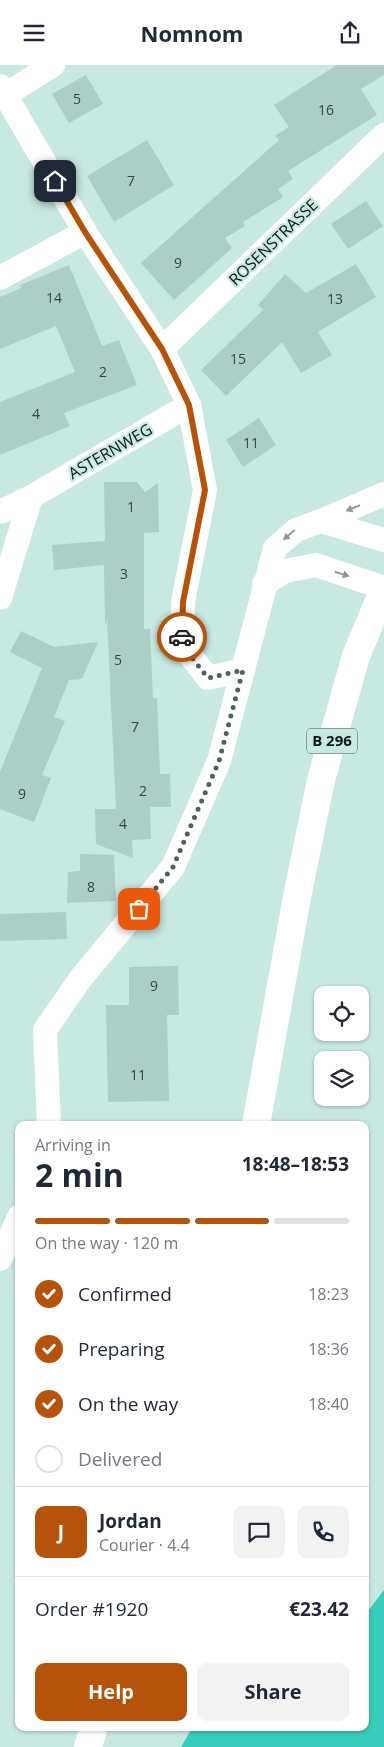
<!DOCTYPE html>
<meta charset="utf-8">
<style>
body{margin:0;font-family:"Open Sans",sans-serif;background:#f2f2f3;color:#1f2937;height:100vh;display:flex;flex-direction:column;font-size:19px;white-space:nowrap}
*{box-sizing:border-box;margin:0}
p{font-size:16px;color:#747a83}
.icon{flex:none;width:28px;height:28px;fill:none;stroke:currentColor;stroke-width:2;stroke-linecap:round;stroke-linejoin:round}
.map{position:relative;flex:1;overflow:hidden}
.sheet{position:absolute;left:15px;top:1056px;width:354px;height:610px;display:flex;flex-direction:column;background:#fff;border-radius:10px;box-shadow:0 1px 4px #0004}
.sheet>*{flex:none}
.buttons{position:absolute;left:314px;top:921px;display:grid;gap:10px}
.buttons a{display:grid;place-items:center;width:55px;height:55px;border-radius:10px;background:#fff;box-shadow:0 1px 4px #0004;font-size:25px}
.pin{position:absolute;display:grid;place-items:center;width:42px;height:42px;color:#fff;margin:-21px;border-radius:10px;box-shadow:0 2px 8px #0006}
.courier{position:absolute;display:grid;place-items:center;width:50px;height:50px;margin:-25px;border:4px solid #b45309;border-radius:50%;background:#fff;color:#222;box-shadow:0 1px 6px #0007}
.summary em{font-style:normal;font-weight:700}
.summary div{display:flex;flex-direction:column-reverse}
.summary{display:flex;align-items:center;justify-content:space-between;height:85px;padding:0 20px}
h1{font-size:32px;font-weight:700;line-height:38px}
.bar{display:grid;grid-template-columns:repeat(4,1fr);gap:8px 5px;align-content:center;height:60px;padding:0 20px}
.bar i{height:6px;border-radius:4px;background:#e0e1e3}
.bar .selected{background:#b45309}
.bar p{grid-column:span 4}
.line{display:flex;align-items:center;gap:12px;padding:0 20px;border-top:1px solid #e0e1e3}
.line div{flex:1}
.round{display:grid;place-items:center;flex:none;width:52px;height:52px;border-radius:10px;background:#f2f2f3}
ol{padding:0 20px;list-style:none}
li{display:flex;align-items:center;gap:15px;height:55px}
li p{margin-inline-start:auto}
li .icon{padding:5px;border-radius:50%;background:#b45309;color:#fff;stroke-width:4}
li:last-child{color:#747a83}
li i{width:28px;height:28px;border:2px solid #e0e1e3;border-radius:50%}
.button{display:flex;gap:10px;margin-top:auto;padding:10px 20px}
.button a{flex:1;height:58px;border-radius:10px;background:#b45309;color:#fff;font-size:20px;font-weight:700;line-height:58px;text-align:center}
.button a+a{background:#f2f2f3;color:#1f2937}
header{display:flex;justify-content:space-between;align-items:center;height:65px;padding:0 20px;background:#fff;font-size:22px;font-weight:700}
.map>svg:first-child{display:block}
.forest{fill:#38ccba}
.building{fill:#adcdc7}
.lines{fill:none;stroke-linecap:round;stroke-linejoin:round}
.street{stroke:#fff;stroke-width:24}
.primary{stroke:#fff;stroke-width:28}
.oneway{fill:#939897}
.done{stroke:#4f625f;stroke-width:5;stroke-dasharray:0 9}
.route{stroke:#b45309;stroke-width:6}
.labels{text-anchor:middle;stroke-width:4.5;stroke-linejoin:round;paint-order:stroke}
.number-label{font-size:14px;fill:#364744}
.shield{fill:#c8e8e2;stroke:#465855;stroke-width:1}
.shield-label{font-size:15px;font-weight:bold;fill:#0e1a18}
.street-label{font-size:16px;fill:#0e1a18;stroke:#c8e8e2}
</style>
<header><svg class="icon" aria-label="menu" viewBox="0 0 24 24"><path d="M4 6h16M4 12h16M4 18h16"/></svg>Nomnom<svg class="icon" aria-label="share" viewBox="0 0 24 24"><path d="M12 15V3M7 8l5-5 5 5M5 13v7h14v-7"/></svg></header>
<div class="map">
<svg width="384" height="1682" viewBox="0 0 384 1682">
<rect width="100%" height="100%" fill="#c8e8e2"/>
<path class="forest" d="M384 1525V1682H181L192 1663 365 1662V1550Z"/>
<g class="building">
<path d="M337 0H384V10L361 24 377 50 288 106 293 114 278 124 283 132 243 157 245 161 225 173 232 183 174 235 141 198 279 75 275 71 289 62 274 40Z"/>
<path d="M86 10 103 39 69 58 52 29Z"/>
<path d="M147 75 174 120 114 157 87 111Z"/>
<path d="M366 136 383 161 348 184 331 159Z"/>
<path d="M356 199 376 232 318 267 332 290 301 308 282 277 226 331 201 305 263 245 258 240 285 209 306 228Z"/>
<path d="M69 200 102 281 119 275 137 320 64 348 70 361 0 390V337L75 307 56 261 0 284V232L21 223 20 220Z"/>
<path d="M259 353 276 380 243 402 226 375Z"/>
<path d="M104 417H137L145 427 158 418 159 467 144 468V564H150L153 633H157L160 709H170L171 742H150L151 774 132 775 133 793 96 779 95 744H116L107 554 105 560 104 500 54 505 52 480 105 476Z"/>
<path d="M21 566 54 582 98 577 82 614 69 615 54 652 65 656 42 710 51 713 34 757 0 744V707L42 603 10 587Z"/>
<path d="M80 789 114 790 116 836 67 838 68 807 80 806Z"/>
<path d="M66 847 67 874 0 876V849Z"/>
<path d="M178 901 179 950H167L169 1036 108 1037 106 940H129V902Z"/>
</g>
<g class="lines">
<g class="street">
<path d="M0 21 85 167 162 284 189 340 205 425 183 537 182 580 208 613 243 605"/>
<path d="M5 30 53 0"/>
<path d="M0 213 85 167"/>
<path d="M162 284 384 70"/>
<path d="M0 447 31 432"/>
<path d="M321 456 384 429"/>
<path d="M264 519 285 506 316 500 384 523"/>
<path d="M0 533 31 432 189 340"/>
<path d="M49 1060 45 965 81 913 173 802 219 696 275 483 296 465 321 456 384 475"/>
<path d="M0 1194 19 1152"/>
</g>
<g class="primary">
<path d="M256 1060 297 832 321 715 356 591 384 524"/>
<path d="M88 1682 94 1662"/>
</g>
</g>
<defs><path id="oneway-solid" d="M-6-.8H1V-3.2L6.5 0L1 3.2V.8H-6Z" transform="scale(1.25)"/></defs>
<g class="oneway">
<use href="#oneway-solid" transform="translate(353 443) rotate(157)"/>
<use href="#oneway-solid" transform="translate(289 470) rotate(139)"/>
<use href="#oneway-solid" transform="translate(342 509) rotate(18)"/>
</g>
<g class="lines">
<path class="done" d="M139 844 173 802 219 696 243 605 208 613 182 580V572"/>
<path class="route" d="M55 116 85 167 162 284 189 340 205 425 183 537 182 572"/>
</g>
<g class="labels">
<g class="number-label">
<text x="77" y="39">5</text>
<text x="326" y="50">16</text>
<text x="131" y="121">7</text>
<text x="178" y="203">9</text>
<text x="54" y="238">14</text>
<text x="335" y="239">13</text>
<text x="238" y="299">15</text>
<text x="103" y="312">2</text>
<text x="36" y="354">4</text>
<text x="251" y="383">11</text>
<text x="131" y="447">1</text>
<text x="124" y="514">3</text>
<text x="118" y="600">5</text>
<text x="135" y="667">7</text>
<text x="143" y="731">2</text>
<text x="22" y="734">9</text>
<text x="123" y="764">4</text>
<text x="91" y="827">8</text>
<text x="154" y="926">9</text>
<text x="138" y="1015">11</text>
</g>
<rect class="shield" x="307" y="663.5" width="50" height="25" rx="4"/>
<g class="shield-label">
<text x="332" y="681">B 296</text>
</g>
<g class="street-label">
<text transform="translate(273 177) rotate(-44)" y="6">ROSENSTRASSE</text>
<text transform="translate(110 386) rotate(-30)" y="6">ASTERNWEG</text>
</g>
</g>
</svg>
<div class="buttons">
<a><svg class="icon" aria-label="locate" viewBox="0 0 24 24"><circle cx="12" cy="12" r="6"/><path d="M12 2v4M12 18v4M2 12h4M18 12h4"/></svg></a>
<a><svg class="icon" aria-label="layers" viewBox="0 0 24 24"><path d="M12 4l9 5-9 5-9-5zM3 14l9 5 9-5"/></svg></a>
</div>
<div class="pin" style="left:139px;top:844px;background:#ea580c"><svg class="icon" aria-label="bag" viewBox="0 0 24 24"><path d="M5 8h14l-1 12H6zM9 8a3 3 0 0 1 6 0"/></svg></div>
<div class="pin" style="left:55px;top:116px;background:#1f2937"><svg class="icon" aria-label="home" viewBox="0 0 24 24"><path d="M3 11l9-7 9 7M6 9v11h12V9"/></svg></div>
<div class="courier" style="left:182px;top:572px"><svg class="icon" aria-label="car" viewBox="0 0 24 24"><path d="M5 17H2v-5l4-1 3-4h7l3 4 3 1v5h-3M9 17h6M6 11h13"/><circle cx="7" cy="17" r="2"/><circle cx="17" cy="17" r="2"/></svg></div>
<section class="sheet">
<div class="summary"><div><h1>2 min</h1><p>Arriving in</p></div><em>18:48–18:53</em></div>
<div class="bar"><i class="selected"></i><i class="selected"></i><i class="selected"></i><i></i><p>On the way · 120 m</p></div>
<ol>
<li><svg class="icon" aria-label="check" viewBox="0 0 24 24"><path d="M5 12l5 5 9-10"/></svg>Confirmed<p>18:23</p></li>
<li><svg class="icon" aria-label="check" viewBox="0 0 24 24"><path d="M5 12l5 5 9-10"/></svg>Preparing<p>18:36</p></li>
<li><svg class="icon" aria-label="check" viewBox="0 0 24 24"><path d="M5 12l5 5 9-10"/></svg>On the way<p>18:40</p></li>
<li><i></i>Delivered</li>
</ol>
<div class="line" style="height:90px"><b class="round" style="background:#b45309;color:#fff">J</b><div><b>Jordan</b><p>Courier · 4.4</p></div><a class="round"><svg class="icon" aria-label="chat" viewBox="0 0 24 24"><path d="M4 5h16v11H9l-5 4z"/></svg></a><a class="round"><svg class="icon" aria-label="phone" viewBox="0 0 24 24"><path d="M5 4h4l2 5-3 2q2 4 5 5l2-3 5 2v4C11 20 4 13 5 4z"/></svg></a></div>
<div class="line" style="height:65px"><div>Order #1920</div><b>€23.42</b></div>
<div class="button"><a>Help</a><a>Share</a></div>
</section>
</div>
